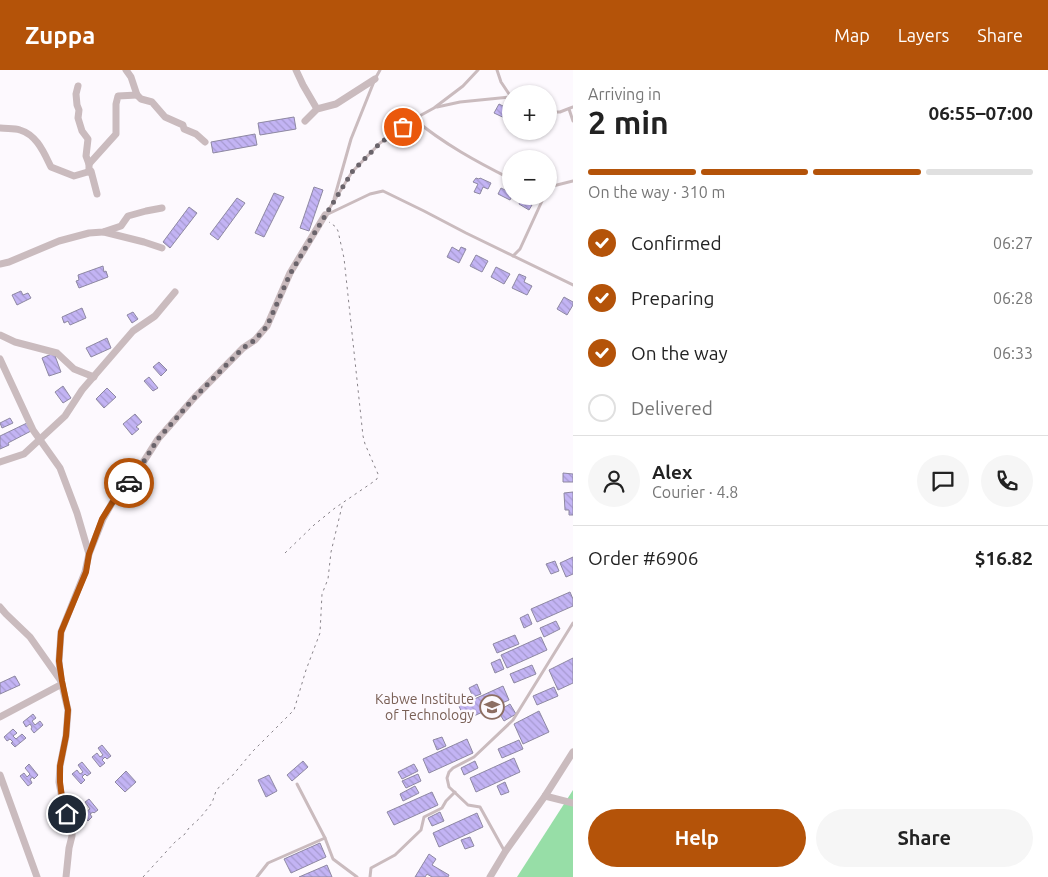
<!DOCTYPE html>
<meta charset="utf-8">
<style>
body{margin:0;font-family:Ubuntu,sans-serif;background:#f6f6f6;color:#222;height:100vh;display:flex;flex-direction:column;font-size:19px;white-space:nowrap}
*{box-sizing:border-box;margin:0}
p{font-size:16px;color:#767676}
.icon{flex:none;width:28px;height:28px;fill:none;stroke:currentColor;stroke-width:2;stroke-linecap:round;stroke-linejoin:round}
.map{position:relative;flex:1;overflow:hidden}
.details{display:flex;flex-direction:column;background:#fff;width:475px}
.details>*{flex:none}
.tools{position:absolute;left:502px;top:15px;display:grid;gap:10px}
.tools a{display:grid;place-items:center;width:55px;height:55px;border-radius:50%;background:#fff;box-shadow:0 1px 4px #0004;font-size:25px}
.pin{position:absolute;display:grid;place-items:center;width:42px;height:42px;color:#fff;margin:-21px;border:2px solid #fff;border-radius:50%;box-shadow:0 1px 5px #0007}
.courier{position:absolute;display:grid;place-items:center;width:50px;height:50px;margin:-25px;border:4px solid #b45309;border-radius:50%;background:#fff;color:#222;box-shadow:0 1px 6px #0007}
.summary em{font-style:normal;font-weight:700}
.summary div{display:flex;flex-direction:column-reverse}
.summary{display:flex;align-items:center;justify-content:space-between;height:85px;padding:0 15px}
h1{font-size:32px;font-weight:700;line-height:38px}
.bar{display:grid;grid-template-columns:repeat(4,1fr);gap:8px 5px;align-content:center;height:60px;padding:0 15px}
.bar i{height:6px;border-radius:4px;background:#e0e0e0}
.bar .active{background:#b45309}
.bar p{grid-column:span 4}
.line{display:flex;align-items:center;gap:12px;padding:0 15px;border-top:1px solid #e0e0e0}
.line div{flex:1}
.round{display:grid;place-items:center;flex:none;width:52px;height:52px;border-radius:26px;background:#f6f6f6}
ol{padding:0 15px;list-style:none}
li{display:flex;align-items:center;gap:15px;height:55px}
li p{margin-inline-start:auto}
li .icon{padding:5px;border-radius:50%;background:#b45309;color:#fff;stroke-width:4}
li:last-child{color:#767676}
li i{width:28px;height:28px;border:2px solid #e0e0e0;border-radius:50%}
.action{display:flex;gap:10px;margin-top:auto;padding:10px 15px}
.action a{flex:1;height:58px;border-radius:30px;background:#b45309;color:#fff;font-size:20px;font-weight:700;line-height:58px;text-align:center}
.action a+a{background:#f6f6f6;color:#222}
header{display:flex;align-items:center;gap:30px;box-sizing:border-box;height:70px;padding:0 25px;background:#b45309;color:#fff}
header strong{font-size:24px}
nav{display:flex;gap:28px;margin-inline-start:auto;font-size:18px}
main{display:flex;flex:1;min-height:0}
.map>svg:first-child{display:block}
.pitch{fill:#97dea7}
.building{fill:url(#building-back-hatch);stroke:#8e88a2}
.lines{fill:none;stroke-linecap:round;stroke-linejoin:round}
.path{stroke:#888389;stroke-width:1;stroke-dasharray:2.5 4;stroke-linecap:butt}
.service{stroke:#cabbbe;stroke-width:3}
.minor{stroke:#cabbbe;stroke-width:7}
.done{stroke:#6a646b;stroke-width:5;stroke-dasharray:0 9}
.route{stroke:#b45309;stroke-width:6}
.labels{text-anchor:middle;stroke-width:5;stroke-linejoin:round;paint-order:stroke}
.education-label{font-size:14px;fill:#785e54;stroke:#fdf9fe;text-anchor:end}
</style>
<header>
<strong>Zuppa</strong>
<nav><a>Map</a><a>Layers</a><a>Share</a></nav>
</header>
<main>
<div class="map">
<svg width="573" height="807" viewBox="0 0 573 807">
<defs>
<pattern id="building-back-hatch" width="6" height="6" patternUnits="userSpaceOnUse" patternTransform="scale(1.25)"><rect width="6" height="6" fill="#c3b4f4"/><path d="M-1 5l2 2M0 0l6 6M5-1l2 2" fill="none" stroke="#a79ad1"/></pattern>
</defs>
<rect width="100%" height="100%" fill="#fdf9fe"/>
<path class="pitch" d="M573 720V807H517Z"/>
<g class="building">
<path d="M510 33 511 34V51L494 43 499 34 507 38Z"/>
<path d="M294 47 296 59 260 65 258 53Z"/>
<path d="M255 64 257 75 213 83 211 72Z"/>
<path d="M476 108 479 109 480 108 491 113 488 119 483 117 480 124 474 122 478 114 473 112Z"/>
<path d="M314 117 323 120 309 161 300 158Z"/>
<path d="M501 118 511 123 512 126 510 130 498 124Z"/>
<path d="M274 123 284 127 264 167 255 163Z"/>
<path d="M237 128 245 133 218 170 210 164Z"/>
<path d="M521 129 532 135 529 140 519 134Z"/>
<path d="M189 137 197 143 170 178 163 172Z"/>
<path d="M452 177 459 181 461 177 466 179 459 193 447 187Z"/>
<path d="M476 185 488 191 482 202 470 196Z"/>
<path d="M103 196 104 202 106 201 108 207 79 218 76 211 79 210 78 205Z"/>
<path d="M496 197 510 204 504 214 491 207Z"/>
<path d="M519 204 526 207 524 212 532 216 527 225 512 218Z"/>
<path d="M21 221 23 225 28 223 31 228 17 235 12 225Z"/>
<path d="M564 227 573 232V235L567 245 557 239Z"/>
<path d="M82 238 86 248 70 255 68 251 64 253 62 247Z"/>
<path d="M133 242 138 249 132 253 127 245Z"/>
<path d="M107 268 111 278 91 287 86 278Z"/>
<path d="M54 283 61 302 49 306 42 288Z"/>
<path d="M159 292 167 300 161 306 153 297Z"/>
<path d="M149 307 158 318 153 321 144 311Z"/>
<path d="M63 316 71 328 63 333 55 322Z"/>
<path d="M107 318 116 327 104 338 96 329Z"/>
<path d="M135 344 142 352 136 357 139 359 132 365 123 354Z"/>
<path d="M10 348 13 353 2 358 0 353Z"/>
<path d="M27 353 31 361 8 373 9 375 0 379V366Z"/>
<path d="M563 403 573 404V412H563Z"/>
<path d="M573 422V445H569V440H565L564 423Z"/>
<path d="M573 487V504L566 507 560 493Z"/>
<path d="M555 491 559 501 551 504 546 494Z"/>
<path d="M570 522 573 529V536L537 552 531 539Z"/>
<path d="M528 544 532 554 524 558 520 548Z"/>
<path d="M556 551 560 559 544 567 540 558Z"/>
<path d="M515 565 519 574 497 583 493 574Z"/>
<path d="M541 567 547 580 507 598 501 585Z"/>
<path d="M573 588V613L558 620 549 600Z"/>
<path d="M500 589 504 599 495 603 491 593Z"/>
<path d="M532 595 536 604 514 613 510 604Z"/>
<path d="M15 606 20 615 0 624V613Z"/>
<path d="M477 614 481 624 473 627 469 618Z"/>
<path d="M503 616 509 630 465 650 459 636Z"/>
<path d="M554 617 558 626 537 635 533 626Z"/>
<path d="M510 634 516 644 504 651 498 641Z"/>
<path d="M539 641 549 662 523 674 514 654Z"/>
<path d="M33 644 36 648 32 651 35 655 40 651 43 655 34 663 31 659 32 657 30 654 26 657 23 652Z"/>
<path d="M13 659 17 663 13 666 16 669 22 664 26 668 15 677 11 673 13 672 10 669 7 671 4 667Z"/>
<path d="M442 667 446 676 437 680 433 670Z"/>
<path d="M467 669 473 683 429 703 423 689Z"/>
<path d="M519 670 523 679 502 688 498 679Z"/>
<path d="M102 675 111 686 107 689 105 687 102 690 105 693 100 697 92 687 97 683 100 687 103 685 98 678Z"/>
<path d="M514 688 520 702 476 722 470 708Z"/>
<path d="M303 691 308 697 292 711 287 705Z"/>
<path d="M475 691 478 698 464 705 461 698Z"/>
<path d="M82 692 91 703 87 706 85 704 82 707 85 710 81 714 72 704 77 700 80 704 83 702 78 695Z"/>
<path d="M29 694 38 705 34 709 33 707 30 709 32 713 28 716 20 706 24 703 27 707 30 704 25 698Z"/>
<path d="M414 694 418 701 402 709 398 702Z"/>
<path d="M126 701 136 712 125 722 115 712Z"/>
<path d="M418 704 421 711 406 718 402 711Z"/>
<path d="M269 705 277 721 266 727 258 710Z"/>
<path d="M505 712 509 722 501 725 497 716Z"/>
<path d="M415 716 419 723 403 731 400 724Z"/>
<path d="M432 722 438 735 394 755 387 742Z"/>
<path d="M89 729 98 740 94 743 93 742 90 744 92 747 88 751 80 741 84 737 87 741 90 739 85 732Z"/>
<path d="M440 742 444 751 432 756 428 748Z"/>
<path d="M477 743 483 757 439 777 433 763Z"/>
<path d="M470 767 474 776 465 779 461 770Z"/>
<path d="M320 773 326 787 291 803 284 789Z"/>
<path d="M429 784 436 789 432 795 449 805 448 807H432L427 804 425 807H415Z"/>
<path d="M327 795 332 807H299Z"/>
</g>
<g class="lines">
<g class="path">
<path d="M285 483 314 455 335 438 376 410 378 407V404L365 374 363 366 344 188 338 161 336 157 329 152"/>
<path d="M143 807 176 771 184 765 189 758 200 748 212 733 216 721 220 716 232 706 253 681 294 640 306 600 320 563 322 524 328 509 331 482 343 432"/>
</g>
<g class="service">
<path d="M497 0 501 12 511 27"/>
<path d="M437 37 460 32 510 27"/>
<path d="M569 39 573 51"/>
<path d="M549 42H560L573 37"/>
<path d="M414 49C444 74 477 92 511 109"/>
<path d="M549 117 573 111"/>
<path d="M334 129 351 69 375 9 380 0"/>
<path d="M326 144 352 102 380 73 414 49 434 38 463 16 478 0"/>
<path d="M326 145 370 124 383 121 424 141 466 163 573 215"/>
<path d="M513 186 520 179 542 131 541 126"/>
<path d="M297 714 325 768"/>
<path d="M505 782 480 737 468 735 449 717 447 708 449 702 453 698 474 687 513 650 573 553"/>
<path d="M257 807 268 793 325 768 333 789 357 807"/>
<path d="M370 807 371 798 395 785 421 760 424 747 442 738 446 731 455 722"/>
</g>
<g class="minor">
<path d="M126 0 131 7 137 25 141 29 152 32 165 47 183 55 184 59 196 64 205 72"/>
<path d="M296 0 303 15 317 39"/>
<path d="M78 16 76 24 77 35 79 40 78 48 82 61 88 69 86 86 89 94"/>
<path d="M305 51 317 39 336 34 375 9"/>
<path d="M0 58C7 59 14 58 20 60 37 65 44 83 51 97L74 106 91 101 97 124"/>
<path d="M89 102V94L116 64V34L118 26 137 25"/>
<path d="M104 162 144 172 162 178"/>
<path d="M0 194 9 192 59 171 89 163 103 162 121 156 128 146 146 141 162 138"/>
<path d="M0 265 15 272 57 283 74 299 94 307"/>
<path d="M0 289 33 360 60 398 77 443 89 484 85 502 61 562 59 591 61 611 68 640 66 666 60 696 59 712 62 728 72 759V766L69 778 66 807"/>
<path d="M0 392 24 384 65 346 82 320 133 261 155 246 175 222"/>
<path d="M89 484 103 449 112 433 137 402 158 369 194 328 243 278 255 270 267 256 290 203 325 145"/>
<path d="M0 537 6 544 30 567 61 611"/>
<path d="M0 647 62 614"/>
<path d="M0 705 37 807"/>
<path d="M545 726 573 733"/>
<path d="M490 807 505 782 545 726 573 682"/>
</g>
</g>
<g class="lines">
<path class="done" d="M129 413 137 402 158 369 194 328 243 278 255 270 267 256 290 204 309 172 352 102 380 73 403 57"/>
<path class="route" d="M67 744 62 728 60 712V696L66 666 68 640 62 611 59 591 61 562 86 502 89 484 102 449 112 433 129 413"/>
</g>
<defs>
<g id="school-ring" transform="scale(1.25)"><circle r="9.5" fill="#fdf9fe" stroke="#8d6e63" stroke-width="1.5"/><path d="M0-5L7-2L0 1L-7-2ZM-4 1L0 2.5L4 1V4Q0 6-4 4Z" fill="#8d6e63"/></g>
</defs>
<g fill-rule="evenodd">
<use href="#school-ring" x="492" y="637"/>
</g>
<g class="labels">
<g class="education-label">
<text x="474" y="634">Kabwe Institute<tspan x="474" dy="16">of Technology</tspan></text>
</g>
</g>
</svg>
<div class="tools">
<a>+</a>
<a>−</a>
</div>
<div class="pin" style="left:403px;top:57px;background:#ea580c"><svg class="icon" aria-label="bag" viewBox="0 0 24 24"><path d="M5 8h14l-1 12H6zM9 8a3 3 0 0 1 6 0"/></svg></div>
<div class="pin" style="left:67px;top:744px;background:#1f2937"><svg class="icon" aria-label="home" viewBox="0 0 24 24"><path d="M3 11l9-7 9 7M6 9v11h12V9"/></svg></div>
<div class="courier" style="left:129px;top:413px"><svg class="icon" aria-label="car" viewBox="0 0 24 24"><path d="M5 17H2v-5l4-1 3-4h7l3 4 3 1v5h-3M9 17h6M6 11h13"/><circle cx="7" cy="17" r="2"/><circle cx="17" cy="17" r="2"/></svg></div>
</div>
<section class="details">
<div class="summary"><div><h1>2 min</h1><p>Arriving in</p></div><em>06:55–07:00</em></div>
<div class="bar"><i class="active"></i><i class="active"></i><i class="active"></i><i></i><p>On the way · 310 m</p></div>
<ol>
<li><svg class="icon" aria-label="check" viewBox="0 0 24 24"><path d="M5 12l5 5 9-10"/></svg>Confirmed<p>06:27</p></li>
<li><svg class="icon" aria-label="check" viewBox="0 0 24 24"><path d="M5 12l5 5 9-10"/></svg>Preparing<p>06:28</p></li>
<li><svg class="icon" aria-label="check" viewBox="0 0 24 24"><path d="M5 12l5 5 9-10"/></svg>On the way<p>06:33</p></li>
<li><i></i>Delivered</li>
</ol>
<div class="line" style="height:90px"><a class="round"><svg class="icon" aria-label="person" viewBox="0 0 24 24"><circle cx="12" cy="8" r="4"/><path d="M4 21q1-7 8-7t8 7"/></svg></a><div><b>Alex</b><p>Courier · 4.8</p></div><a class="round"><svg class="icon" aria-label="chat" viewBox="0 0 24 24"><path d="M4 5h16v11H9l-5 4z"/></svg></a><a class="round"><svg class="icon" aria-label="phone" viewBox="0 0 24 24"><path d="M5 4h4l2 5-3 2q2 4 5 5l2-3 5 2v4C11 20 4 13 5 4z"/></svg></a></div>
<div class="line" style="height:65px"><div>Order #6906</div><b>$16.82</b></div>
<div class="action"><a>Help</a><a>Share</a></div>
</section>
</main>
